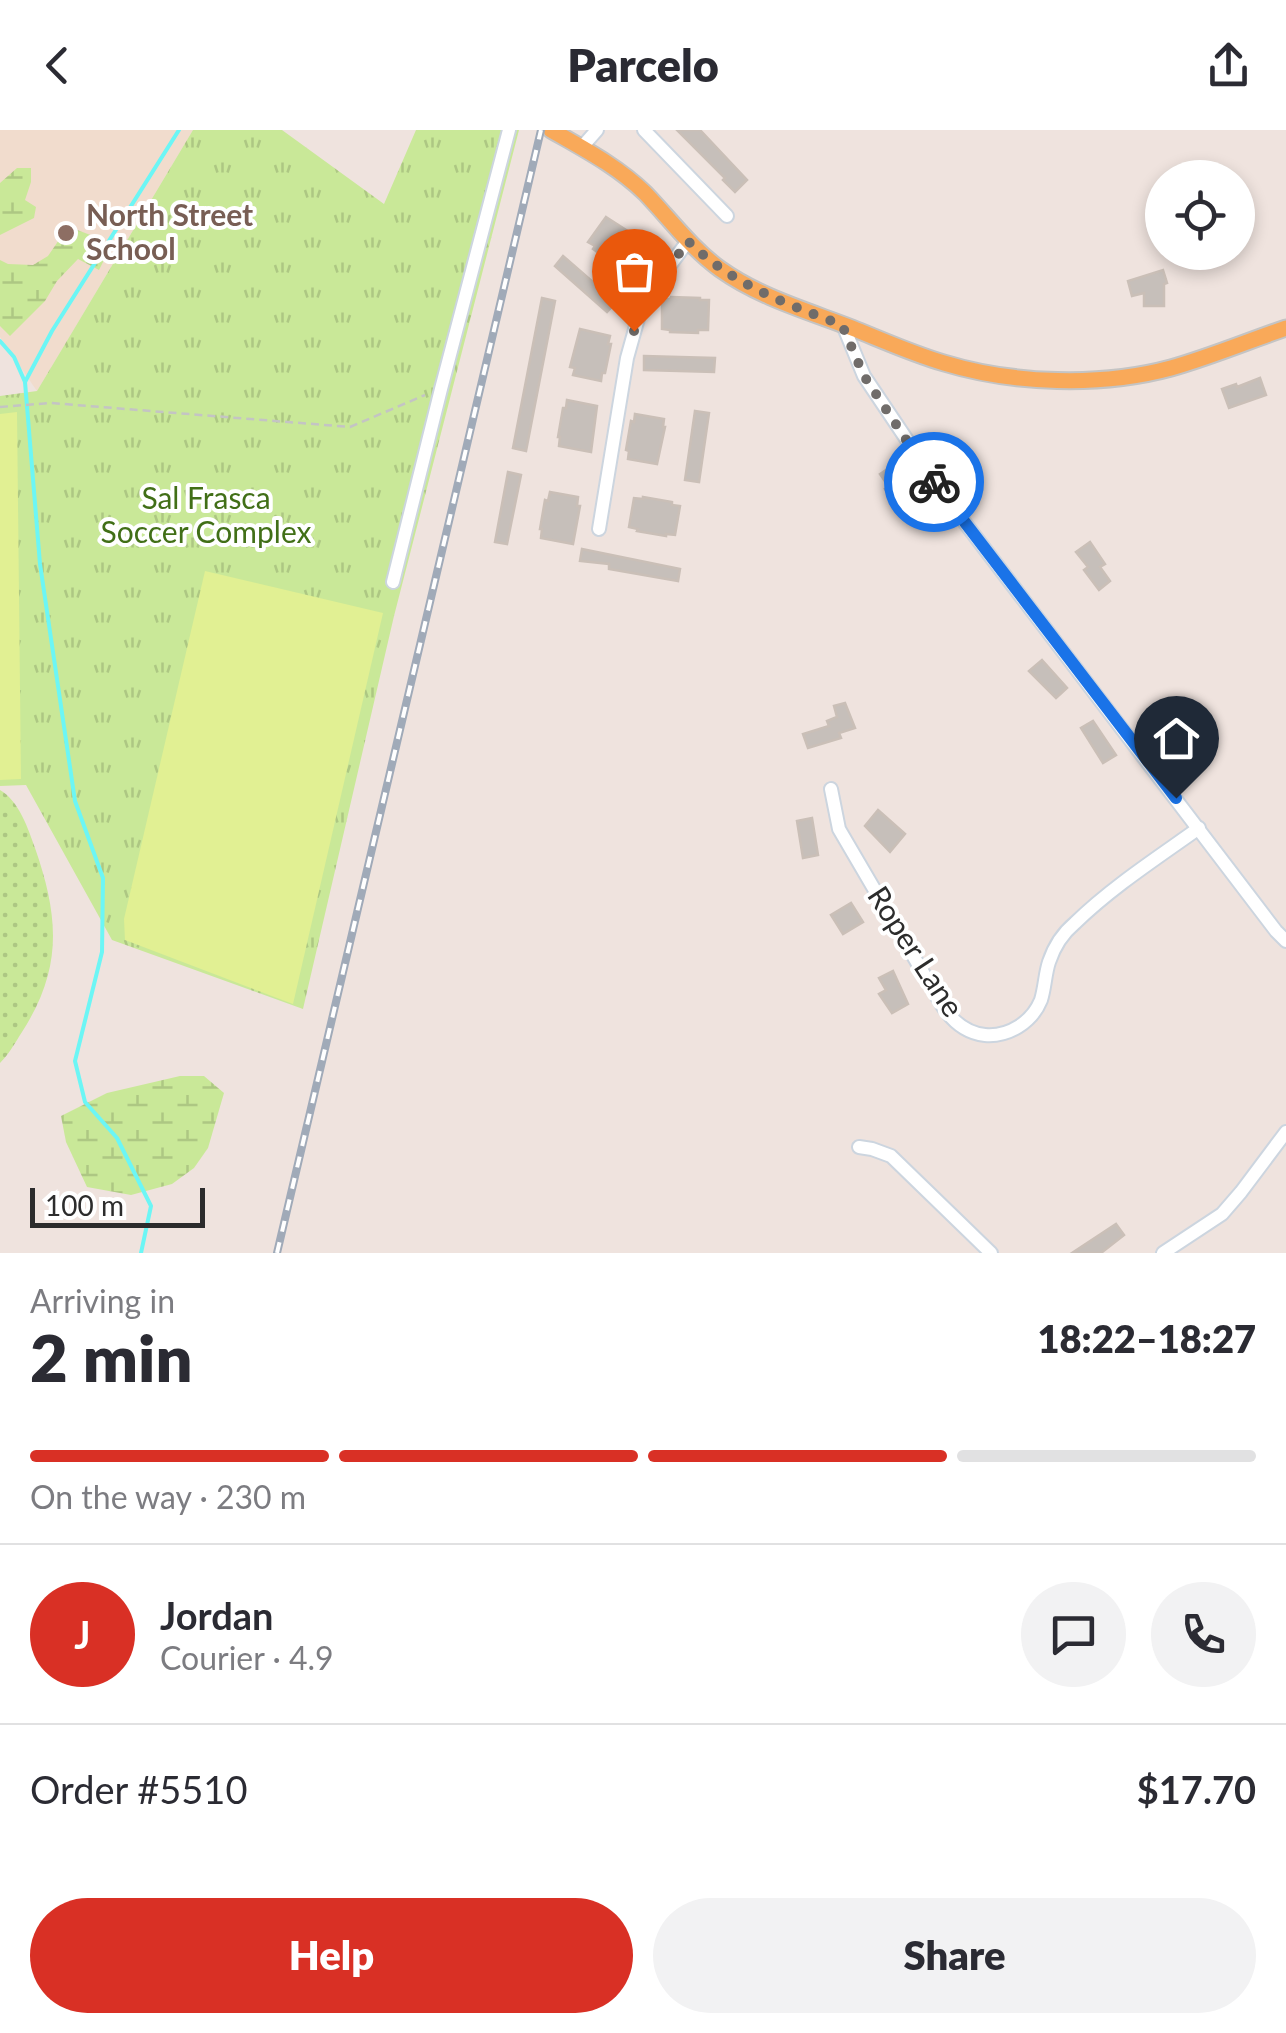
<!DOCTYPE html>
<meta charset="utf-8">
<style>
body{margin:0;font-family:Lato,sans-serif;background:#f2f2f3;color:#2b2b33;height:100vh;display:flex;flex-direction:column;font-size:38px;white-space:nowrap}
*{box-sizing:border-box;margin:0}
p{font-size:32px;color:#7c7c81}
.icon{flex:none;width:55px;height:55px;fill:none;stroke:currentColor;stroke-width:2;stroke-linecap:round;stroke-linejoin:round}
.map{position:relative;height:1123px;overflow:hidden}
.details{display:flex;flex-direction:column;background:#fff;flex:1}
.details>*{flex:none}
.tools{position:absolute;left:1145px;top:30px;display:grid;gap:20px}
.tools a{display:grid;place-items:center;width:110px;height:110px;border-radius:50%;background:#fff;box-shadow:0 5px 15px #0003;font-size:50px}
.scale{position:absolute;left:30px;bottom:25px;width:175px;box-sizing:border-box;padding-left:10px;border:5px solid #2c2c2c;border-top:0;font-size:28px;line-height:35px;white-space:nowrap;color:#2c2c2c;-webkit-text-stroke:8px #fff;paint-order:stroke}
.pin{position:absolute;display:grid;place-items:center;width:85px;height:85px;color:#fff;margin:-102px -42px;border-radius:50% 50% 50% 0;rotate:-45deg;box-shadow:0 0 10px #0007}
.pin .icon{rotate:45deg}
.courier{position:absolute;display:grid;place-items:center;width:100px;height:100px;margin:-50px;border:8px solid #1a73e8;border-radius:50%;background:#fff;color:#222;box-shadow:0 2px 12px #0007}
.headline em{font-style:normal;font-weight:800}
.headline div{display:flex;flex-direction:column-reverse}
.headline{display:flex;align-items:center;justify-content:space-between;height:170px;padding:0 30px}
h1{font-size:65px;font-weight:800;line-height:75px}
.bar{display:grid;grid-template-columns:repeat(4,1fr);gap:15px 10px;align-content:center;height:120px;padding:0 30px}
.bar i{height:12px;border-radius:8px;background:#e1e1e2}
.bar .on{background:#d93025}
.bar p{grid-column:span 4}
.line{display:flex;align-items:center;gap:25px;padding:0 30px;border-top:2px solid #e1e1e2}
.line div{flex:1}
.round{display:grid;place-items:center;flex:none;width:105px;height:105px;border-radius:52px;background:#f2f2f3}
.button{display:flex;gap:20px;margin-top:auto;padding:20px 30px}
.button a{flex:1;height:115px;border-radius:60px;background:#d93025;color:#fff;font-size:40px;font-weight:800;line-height:115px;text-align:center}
.button a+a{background:#f2f2f3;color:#2b2b33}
header{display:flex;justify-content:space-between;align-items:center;height:130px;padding:0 30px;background:#fff;font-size:45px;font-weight:800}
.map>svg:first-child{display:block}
.education{fill:#f1dccd}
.grass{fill:url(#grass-dots)}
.wetland{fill:url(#wetland-marsh)}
.park{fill:url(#park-tufts)}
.pitch{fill:#e1f093}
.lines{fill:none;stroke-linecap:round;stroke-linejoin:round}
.stream{stroke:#6cf6f5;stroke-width:4}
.building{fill:#c6bfba;stroke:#cabfb7;stroke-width:2.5}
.minor-casing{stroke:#ccd5df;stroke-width:16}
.major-casing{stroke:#c4c4c4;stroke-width:19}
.path{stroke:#c4c4c4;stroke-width:2.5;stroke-dasharray:8 5;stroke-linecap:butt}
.minor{stroke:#fff;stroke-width:12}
.major{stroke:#f9a959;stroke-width:15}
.rail-casing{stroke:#a0aab8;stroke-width:8}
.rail{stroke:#fff;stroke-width:4;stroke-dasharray:11;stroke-linecap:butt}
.done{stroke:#706c6a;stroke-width:10;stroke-dasharray:0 18}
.route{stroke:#1a73e8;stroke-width:12}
.education-dot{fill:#8d6e63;stroke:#fff;stroke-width:4}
.labels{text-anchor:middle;stroke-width:8;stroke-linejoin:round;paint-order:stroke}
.education-label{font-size:30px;font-weight:bold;fill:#785e54;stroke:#fff;text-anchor:start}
.park-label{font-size:30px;fill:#416f17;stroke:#fff}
.street-label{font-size:30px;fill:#2c2c2c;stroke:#fff}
</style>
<header><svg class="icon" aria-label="back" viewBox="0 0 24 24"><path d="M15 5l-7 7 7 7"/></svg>Parcelo<svg class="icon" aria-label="share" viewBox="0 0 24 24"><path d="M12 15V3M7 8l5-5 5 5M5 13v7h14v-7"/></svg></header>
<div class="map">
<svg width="1286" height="1123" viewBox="0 0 1286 1123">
<defs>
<pattern id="grass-dots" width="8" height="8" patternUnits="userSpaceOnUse" patternTransform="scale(2.5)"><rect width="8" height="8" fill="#c9e898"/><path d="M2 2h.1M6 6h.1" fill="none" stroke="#adc783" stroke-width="1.8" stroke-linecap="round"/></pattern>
<pattern id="wetland-marsh" width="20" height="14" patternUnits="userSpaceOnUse" patternTransform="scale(2.5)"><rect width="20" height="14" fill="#c9e898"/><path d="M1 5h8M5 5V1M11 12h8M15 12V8" fill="none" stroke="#adc783"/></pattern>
<pattern id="park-tufts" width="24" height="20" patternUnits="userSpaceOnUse" patternTransform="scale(2.5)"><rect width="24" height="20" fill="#c9e898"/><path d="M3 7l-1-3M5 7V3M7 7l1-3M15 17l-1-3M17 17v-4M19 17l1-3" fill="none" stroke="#adc783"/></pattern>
</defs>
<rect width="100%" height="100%" fill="#efe3de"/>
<path class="education" d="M0 0H193L37 261 0 207Z"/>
<path class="grass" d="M0 660C19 671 28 698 35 718 59 787 63 838 22 902 15 913 9 924 0 933Z"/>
<g class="wetland">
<path d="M17 38H31V52L25 70 36 77 34 88 0 105V53Z"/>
<path d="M72 98 101 109 107 124 99 140 78 129 57 151 45 171 10 206 0 196V130L8 134 33 135 48 126 63 104Z"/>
<path d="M180 946H204L224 963 208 1018 194 1038 172 1054 131 1065 87 1057 66 1012 61 986 107 963Z"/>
</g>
<path class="park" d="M193 0H282L384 74 416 0H519L394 486 303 879 112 810 26 655 0 656V266L37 261Z"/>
<g class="pitch">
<path d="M17 282 21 649 0 650V284Z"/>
<path d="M205 441 383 483 293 874 125 810 124 789Z"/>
</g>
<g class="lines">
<g class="stream">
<path d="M0 211 14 227 25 252 40 434 75 671 103 748 102 822 75 931 85 972 117 1008 151 1076 141 1123"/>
<path d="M25 252 52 201 179 0"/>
</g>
</g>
<g class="building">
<path d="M677 0H700L747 50 735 62 723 50 725 48Z"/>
<path d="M606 87 637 107 636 110 643 115 626 139 618 134 617 136 593 119 595 116 588 112Z"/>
<path d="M563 126 616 172 607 182 555 136Z"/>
<path d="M1163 140 1167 153 1164 154V176H1144V163L1132 166 1128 151Z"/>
<path d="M671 167 700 168V170H709L708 200H698V203L670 202V200L662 199V169H670Z"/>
<path d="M542 168 555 171 526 321 513 318Z"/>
<path d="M580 199 610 206 608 214H611L605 243H602L601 251 573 245 575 238 570 237Z"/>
<path d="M644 226 715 228 714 242 644 240Z"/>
<path d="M1260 248 1266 265 1229 278 1222 259 1236 254 1237 257Z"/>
<path d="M567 270 597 276 591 322 559 316 560 307H558L563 278H566Z"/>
<path d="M695 281 709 283 699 352 685 350Z"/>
<path d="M635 284 664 289 663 297H665L657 334 628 329 629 321 626 320 631 291 634 292Z"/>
<path d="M892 336 915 368 903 377 894 365 891 367 885 359 889 357 880 344Z"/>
<path d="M508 342 521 345 507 414 495 412Z"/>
<path d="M550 362 578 367 577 376H580L573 414 541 408 542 399H540L545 370 548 371Z"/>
<path d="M643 367 672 372V375L680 376 675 405 666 404V406L637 401 638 399 629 397 634 368 643 369Z"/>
<path d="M1090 412 1105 434 1100 437 1110 451 1099 460 1084 440 1088 437 1076 422Z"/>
<path d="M582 419 680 439 678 451 609 439V434L580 431Z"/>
<path d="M1042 530 1067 558 1056 568 1029 541Z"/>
<path d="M845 573 855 598 839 603 841 608 808 618 803 604 829 596 827 591 837 587 834 576Z"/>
<path d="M1093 591 1116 625 1103 633 1081 598Z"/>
<path d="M878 680 905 704 890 722 865 696Z"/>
<path d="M812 688 818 725 803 728 797 691Z"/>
<path d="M851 773 863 792 843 804 831 785Z"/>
<path d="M893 841 908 874 892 883 879 864 886 860 879 848Z"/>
<path d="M1116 1094 1124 1105 1101 1123H1072Z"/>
</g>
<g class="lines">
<g class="minor-casing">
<g id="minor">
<path d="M644 0 727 86"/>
<path d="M582 17 597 0"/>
<path d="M843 195 864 246 946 368 1276 801 1286 811"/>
<path d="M599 399 627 228 639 185 659 150 688 111"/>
<path d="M393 452 441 259 509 0"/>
<path d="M831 659 839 699 942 875C952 891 966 903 985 905 1009 907 1032 892 1041 870 1045 857 1045 844 1049 832 1054 817 1063 803 1075 793 1112 757 1157 728 1199 698"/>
<path d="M859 1017 872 1019 891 1026 991 1123"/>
<path d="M1163 1123 1222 1084 1241 1062 1286 1002"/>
</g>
</g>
<g class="major-casing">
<path id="major" d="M551 0C584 19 617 36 645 63 670 89 691 118 720 139 759 167 808 181 852 198 882 210 913 224 944 233 1013 254 1101 257 1171 238 1210 227 1248 211 1286 198"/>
</g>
<path class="path" d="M0 277 51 273 350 297 425 265"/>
<use href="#minor" class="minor"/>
<use href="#major" class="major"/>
<g class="rail-casing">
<path id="rail" d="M277 1123 541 0"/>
</g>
<use href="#rail" class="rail"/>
</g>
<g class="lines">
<path class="done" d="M634 201 646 170 688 111C731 154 787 174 842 195L864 246 934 352"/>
<path class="route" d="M934 352 1176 668"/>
</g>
<circle class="education-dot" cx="66" cy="103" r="10"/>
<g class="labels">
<g class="education-label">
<text x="86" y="96">North Street<tspan x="86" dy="34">School</tspan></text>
</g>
<g class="park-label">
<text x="206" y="379">Sal Frasca<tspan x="206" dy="34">Soccer Complex</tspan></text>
</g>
<g class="street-label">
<text transform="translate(915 822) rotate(57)" y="10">Roper Lane</text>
</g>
</g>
</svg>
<div class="tools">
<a><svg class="icon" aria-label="locate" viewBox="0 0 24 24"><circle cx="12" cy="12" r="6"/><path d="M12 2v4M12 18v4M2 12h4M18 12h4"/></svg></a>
</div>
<div class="scale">100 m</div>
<div class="pin" style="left:634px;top:201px;background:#ea580c"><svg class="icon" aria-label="bag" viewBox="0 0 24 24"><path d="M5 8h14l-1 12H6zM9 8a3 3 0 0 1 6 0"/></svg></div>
<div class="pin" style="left:1176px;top:668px;background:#1f2937"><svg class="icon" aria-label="home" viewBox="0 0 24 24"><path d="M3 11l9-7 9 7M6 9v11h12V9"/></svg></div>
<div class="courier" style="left:934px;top:352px"><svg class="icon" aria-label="bike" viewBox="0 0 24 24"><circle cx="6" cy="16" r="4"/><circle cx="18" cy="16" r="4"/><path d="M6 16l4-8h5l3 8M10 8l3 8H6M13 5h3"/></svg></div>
</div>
<section class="details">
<div class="headline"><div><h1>2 min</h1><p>Arriving in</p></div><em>18:22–18:27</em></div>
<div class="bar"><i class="on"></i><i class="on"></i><i class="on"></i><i></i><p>On the way · 230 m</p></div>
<div class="line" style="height:180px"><b class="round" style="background:#d93025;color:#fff">J</b><div><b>Jordan</b><p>Courier · 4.9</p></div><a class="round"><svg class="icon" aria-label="chat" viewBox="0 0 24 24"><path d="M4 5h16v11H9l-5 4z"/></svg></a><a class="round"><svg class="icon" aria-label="phone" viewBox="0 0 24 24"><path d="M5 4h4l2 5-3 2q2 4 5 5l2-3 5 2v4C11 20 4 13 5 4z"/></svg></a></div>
<div class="line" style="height:130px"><div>Order #5510</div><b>$17.70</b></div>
<div class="button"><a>Help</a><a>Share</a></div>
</section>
